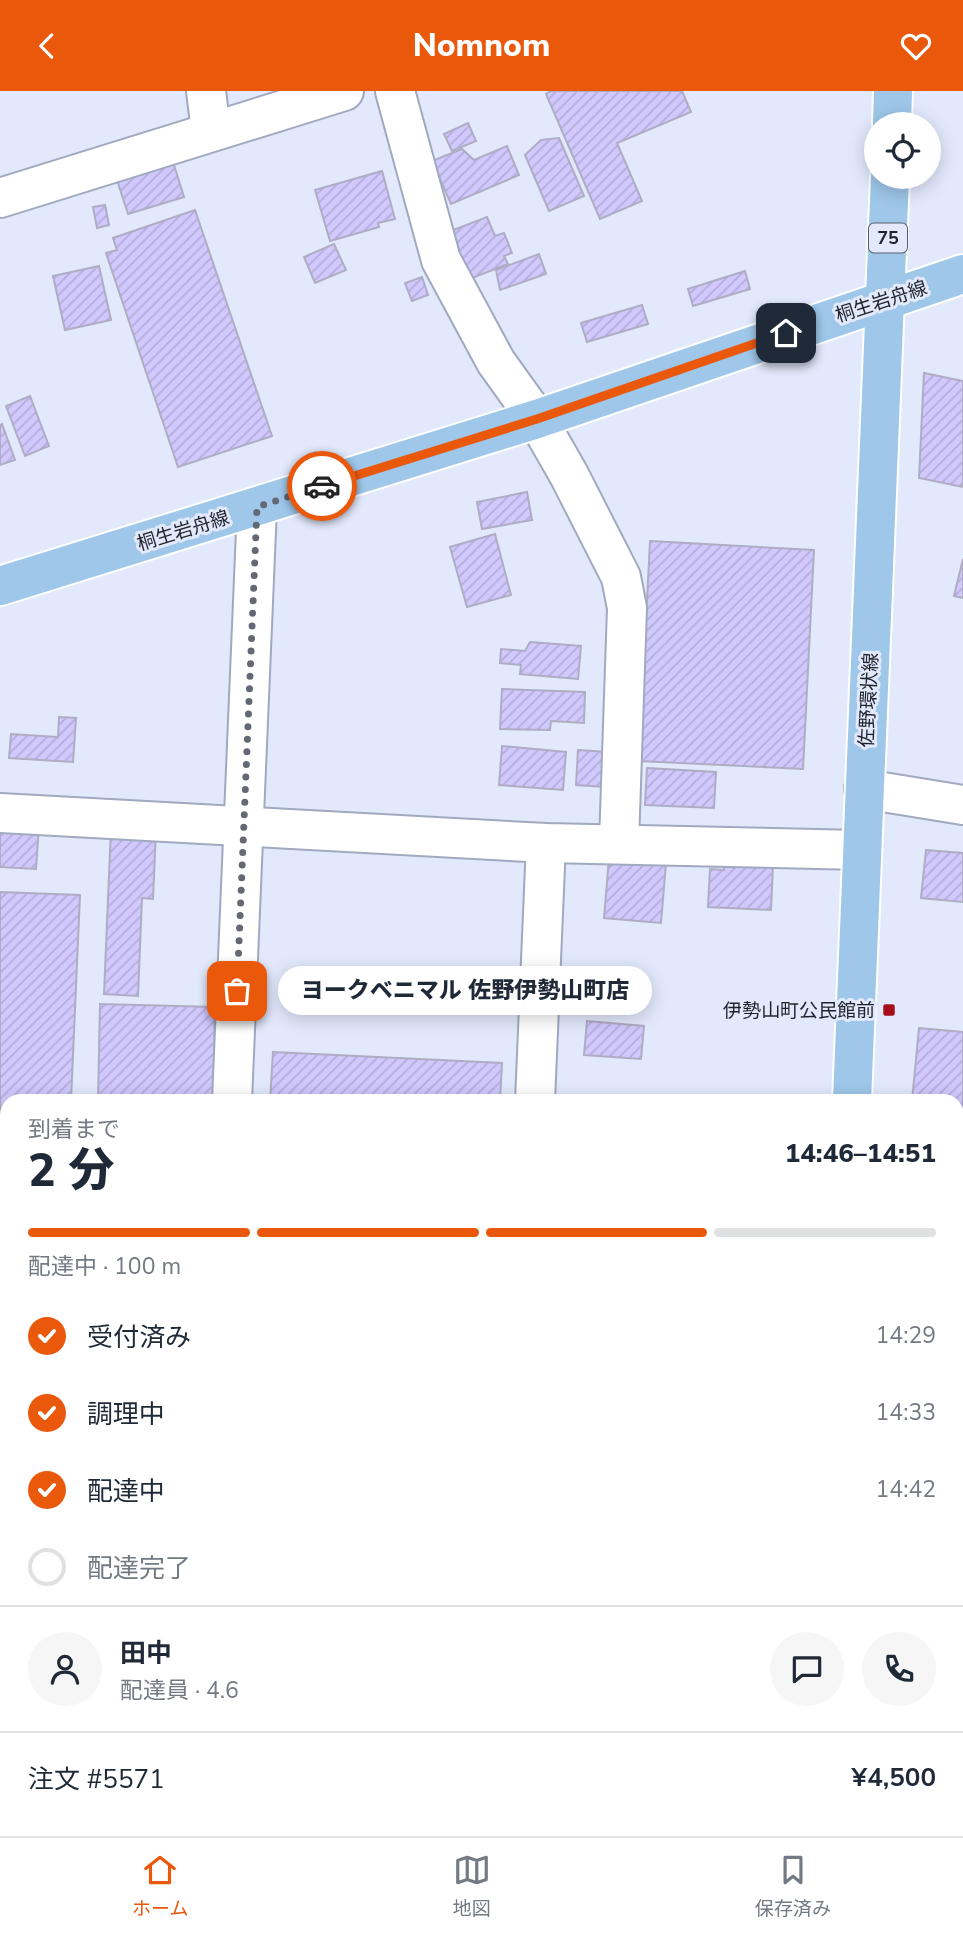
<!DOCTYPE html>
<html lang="ja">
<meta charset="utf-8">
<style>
body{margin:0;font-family:"Nunito Sans","Noto Sans JP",sans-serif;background:#f6f6f7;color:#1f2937;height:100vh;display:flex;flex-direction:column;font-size:26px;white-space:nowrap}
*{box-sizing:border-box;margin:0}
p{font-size:23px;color:#747a83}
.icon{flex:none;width:38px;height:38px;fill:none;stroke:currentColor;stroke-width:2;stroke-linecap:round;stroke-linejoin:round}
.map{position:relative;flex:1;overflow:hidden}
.side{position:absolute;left:0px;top:1003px;width:964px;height:744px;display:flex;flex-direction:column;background:#fff;border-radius:21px 21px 0 0;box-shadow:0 4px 18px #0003}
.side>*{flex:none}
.tools{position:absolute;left:864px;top:21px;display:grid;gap:14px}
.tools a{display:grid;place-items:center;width:77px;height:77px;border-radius:50%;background:#fff;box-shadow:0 4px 18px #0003;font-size:35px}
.pin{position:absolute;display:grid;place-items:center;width:60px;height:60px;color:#fff;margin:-30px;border-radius:14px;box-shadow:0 4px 10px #0006}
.courier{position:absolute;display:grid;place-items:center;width:70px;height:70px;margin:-35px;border:5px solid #ea580c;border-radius:50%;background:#fff;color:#222;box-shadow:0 2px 9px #0007}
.bubble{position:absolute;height:49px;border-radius:24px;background:#fff;box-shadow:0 4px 18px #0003;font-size:23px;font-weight:800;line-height:49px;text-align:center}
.summary em{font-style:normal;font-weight:800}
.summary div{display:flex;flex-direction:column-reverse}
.summary{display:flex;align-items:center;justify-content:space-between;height:119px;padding:0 28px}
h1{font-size:46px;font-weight:800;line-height:52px}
.bar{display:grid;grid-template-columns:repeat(4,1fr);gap:10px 7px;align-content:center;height:84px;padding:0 28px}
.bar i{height:9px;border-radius:5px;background:#e0e1e3}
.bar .selected{background:#ea580c}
.bar p{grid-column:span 4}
.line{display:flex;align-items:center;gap:18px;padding:0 28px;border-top:2px solid #e0e1e3}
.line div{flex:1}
.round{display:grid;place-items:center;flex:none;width:74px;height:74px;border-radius:37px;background:#f6f6f7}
ol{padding:0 28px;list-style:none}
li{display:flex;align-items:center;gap:21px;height:77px}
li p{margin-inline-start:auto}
li .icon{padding:7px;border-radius:50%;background:#ea580c;color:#fff;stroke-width:4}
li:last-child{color:#747a83}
li i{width:38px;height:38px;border:4px solid #e0e1e3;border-radius:50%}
header{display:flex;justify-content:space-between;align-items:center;height:91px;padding:0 28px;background:#ea580c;color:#fff;font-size:32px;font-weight:800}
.menu{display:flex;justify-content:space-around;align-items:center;height:98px;border-top:2px solid #e0e1e3;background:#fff;font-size:19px;color:#747a83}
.menu a{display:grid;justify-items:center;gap:4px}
.menu .selected{color:#ea580c}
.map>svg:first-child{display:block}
.building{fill:url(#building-hatch);stroke:#afacc3;stroke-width:2}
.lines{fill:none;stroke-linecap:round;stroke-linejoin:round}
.minor-casing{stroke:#a1a9bf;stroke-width:42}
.major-casing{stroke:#fff;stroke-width:42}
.minor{stroke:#fff;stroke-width:38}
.major{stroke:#9ec7e9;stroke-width:38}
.done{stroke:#636874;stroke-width:7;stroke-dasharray:0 12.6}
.route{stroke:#ea580c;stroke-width:9}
.poi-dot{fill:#a50d18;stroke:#e2e9fc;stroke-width:2.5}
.labels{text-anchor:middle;stroke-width:6;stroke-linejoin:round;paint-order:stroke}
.shield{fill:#e2e9fc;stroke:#5a5e69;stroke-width:2}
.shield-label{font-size:18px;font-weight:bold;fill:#1f222a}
.street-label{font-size:19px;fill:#1f222a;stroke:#e2e9fc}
.poi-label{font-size:19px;fill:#1f222a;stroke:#e2e9fc;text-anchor:end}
</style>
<header><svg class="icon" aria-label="back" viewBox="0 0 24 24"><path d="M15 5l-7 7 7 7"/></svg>Nomnom<svg class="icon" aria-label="heart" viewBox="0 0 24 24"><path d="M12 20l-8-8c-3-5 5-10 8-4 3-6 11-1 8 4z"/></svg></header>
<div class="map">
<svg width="963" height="1745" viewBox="0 0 963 1745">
<defs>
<pattern id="building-hatch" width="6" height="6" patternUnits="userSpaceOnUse" patternTransform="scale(1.75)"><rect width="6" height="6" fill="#d1c8fe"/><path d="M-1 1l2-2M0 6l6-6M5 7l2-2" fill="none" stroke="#b3acda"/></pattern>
</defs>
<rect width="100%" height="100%" fill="#e2e9fc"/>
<g class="building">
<path d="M551 0H682L691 21 617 52 642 110 600 128 546 3Z"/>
<path d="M468 32 476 50 452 60 444 43Z"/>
<path d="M559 47 584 105 549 120 525 64 541 49Z"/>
<path d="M507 55 519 84 451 113 432 70 462 58 474 69Z"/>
<path d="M169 58 184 106 128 123 113 77Z"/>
<path d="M382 80 395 128 378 132 379 136 330 150 315 99Z"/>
<path d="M105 114 109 134 97 137 93 116Z"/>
<path d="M195 119 272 345 178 376 106 162 117 159 113 147Z"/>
<path d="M487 126 495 145 504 142 512 162 504 165 508 173 467 189 448 141Z"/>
<path d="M334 153 346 179 315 192 304 166Z"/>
<path d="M539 163 546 183 500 199 496 179Z"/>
<path d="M99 175 111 229 65 239 53 185Z"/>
<path d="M745 180 750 198 693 215 688 198Z"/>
<path d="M422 186 428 204 412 210 405 192Z"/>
<path d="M642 214 648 233 587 251 581 232Z"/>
<path d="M924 282 963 290V396L919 387Z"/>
<path d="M30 305 49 355 25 365 6 315Z"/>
<path d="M2 333 15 369 0 374V334Z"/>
<path d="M527 401 532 429 482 438 477 411Z"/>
<path d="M495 443 511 504 467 516 450 456Z"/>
<path d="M650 450 814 459 803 678 639 670Z"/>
<path d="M963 468V507L954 505Z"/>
<path d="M530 551 581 555 578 588 520 583 521 574 500 572 501 558 525 560Z"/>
<path d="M502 598 585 601 584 632 551 630 550 639 500 638Z"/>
<path d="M59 626 76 627 73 671 9 667 11 643 58 646Z"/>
<path d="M502 655 566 661 563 699 499 694Z"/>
<path d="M578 659 607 661 605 696 576 694Z"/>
<path d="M647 677 716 681 714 717 645 714Z"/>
<path d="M0 730 39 734 36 778 0 776Z"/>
<path d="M111 737 156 739 153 808 142 807 138 905 104 903Z"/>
<path d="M926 759 963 762V811L921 807Z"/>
<path d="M609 767 666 772 661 832 604 827Z"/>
<path d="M724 767 773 774 771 819 708 816 710 778 724 779Z"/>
<path d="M0 801 80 804 71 1010H7V1108L0 1107Z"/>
<path d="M100 913 215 916 213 1010H98Z"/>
<path d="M587 930 644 935 641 968 584 964Z"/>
<path d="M919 937 963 941V1041L957 1040V1010H912Z"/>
<path d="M273 961 502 972 500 1010H270Z"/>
<path d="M957 1247H963V1745H880L881 1740H957Z"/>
<path d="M0 1269H7L5 1318H0Z"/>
<path d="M4 1458H7V1494H2Z"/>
<path d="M1 1642 7 1643V1683L0 1682Z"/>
<path d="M2 1730H7V1740H49V1745H1Z"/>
<path d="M58 1740 106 1744V1745H58Z"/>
<path d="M218 1740H270V1744Z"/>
<rect x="370" y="1740" width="55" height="5"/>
<path d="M445 1740H503V1744Z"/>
<rect x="559" y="1740" width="43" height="5"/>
</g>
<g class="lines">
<g class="minor-casing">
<g id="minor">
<path d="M206 0 211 40"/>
<path d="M395 0 441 169 496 271 537 328 569 384 621 486 627 517 619 752"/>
<path d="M0 107 344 0"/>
<path d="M864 698 963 714"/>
<path d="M0 722 546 752 862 759"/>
<path d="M232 1010 257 416"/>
<path d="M535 1010 546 752"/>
<path d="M0 1197H7"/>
<path d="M957 1226H963"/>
<path d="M199 1745V1740"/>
</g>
</g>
<g class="major-casing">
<g id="major">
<path d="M892 33 893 0"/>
<path d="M0 495 537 328 963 183"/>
<path d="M852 1010 890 86"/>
<path d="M823 1745V1740"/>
</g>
</g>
<use href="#minor" class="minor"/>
<use href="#major" class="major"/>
</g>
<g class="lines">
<path class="done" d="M237 900 257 416 322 395"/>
<path class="route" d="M322 395 537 328 786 242"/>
</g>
<rect class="poi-dot" x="882" y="912" width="14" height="14" rx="3.5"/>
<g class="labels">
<rect class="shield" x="869" y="132.5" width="38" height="29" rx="5"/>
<g class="shield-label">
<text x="888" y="153">75</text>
</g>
<g class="street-label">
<text transform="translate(881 210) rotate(-18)" y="7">桐生岩舟線</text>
<text transform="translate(183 439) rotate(-17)" y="7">桐生岩舟線</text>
<text transform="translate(868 609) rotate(-87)" y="7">佐野環状線</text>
</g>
<g class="poi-label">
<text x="875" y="926">伊勢山町公民館前</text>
</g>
</g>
</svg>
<div class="tools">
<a><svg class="icon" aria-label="locate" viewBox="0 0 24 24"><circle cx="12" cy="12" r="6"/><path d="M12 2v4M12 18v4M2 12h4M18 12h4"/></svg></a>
</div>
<div class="pin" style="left:237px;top:900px;background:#ea580c"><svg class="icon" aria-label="bag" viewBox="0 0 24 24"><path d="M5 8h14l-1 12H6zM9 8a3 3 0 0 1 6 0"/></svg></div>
<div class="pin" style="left:786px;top:242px;background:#1f2937"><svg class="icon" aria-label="home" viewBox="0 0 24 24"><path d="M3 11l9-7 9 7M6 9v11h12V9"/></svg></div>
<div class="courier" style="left:322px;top:395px"><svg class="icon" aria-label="car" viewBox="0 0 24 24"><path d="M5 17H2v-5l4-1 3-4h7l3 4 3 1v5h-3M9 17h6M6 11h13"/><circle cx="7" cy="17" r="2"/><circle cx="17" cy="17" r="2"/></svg></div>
<div class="bubble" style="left:278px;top:875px;width:374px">ヨークベニマル 佐野伊勢山町店</div>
<section class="side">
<div class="summary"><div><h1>2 分</h1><p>到着まで</p></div><em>14:46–14:51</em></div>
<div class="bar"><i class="selected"></i><i class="selected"></i><i class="selected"></i><i></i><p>配達中 · 100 m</p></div>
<ol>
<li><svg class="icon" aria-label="check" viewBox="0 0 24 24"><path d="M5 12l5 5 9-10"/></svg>受付済み<p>14:29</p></li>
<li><svg class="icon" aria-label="check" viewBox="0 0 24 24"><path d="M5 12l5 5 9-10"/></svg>調理中<p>14:33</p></li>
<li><svg class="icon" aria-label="check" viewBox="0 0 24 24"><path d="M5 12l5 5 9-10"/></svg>配達中<p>14:42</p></li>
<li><i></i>配達完了</li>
</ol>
<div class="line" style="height:126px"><a class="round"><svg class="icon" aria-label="person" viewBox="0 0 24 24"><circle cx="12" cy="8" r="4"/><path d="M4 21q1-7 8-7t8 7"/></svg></a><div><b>田中</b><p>配達員 · 4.6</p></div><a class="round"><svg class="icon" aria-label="chat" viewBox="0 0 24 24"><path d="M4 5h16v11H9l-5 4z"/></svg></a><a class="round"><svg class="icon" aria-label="phone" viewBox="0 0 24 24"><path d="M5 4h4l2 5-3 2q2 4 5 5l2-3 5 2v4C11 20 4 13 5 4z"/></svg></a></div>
<div class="line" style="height:91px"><div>注文 #5571</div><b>¥4,500</b></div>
</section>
</div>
<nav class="menu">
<a class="selected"><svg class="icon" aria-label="home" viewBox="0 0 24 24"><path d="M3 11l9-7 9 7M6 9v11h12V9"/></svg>ホーム</a>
<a><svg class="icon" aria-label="map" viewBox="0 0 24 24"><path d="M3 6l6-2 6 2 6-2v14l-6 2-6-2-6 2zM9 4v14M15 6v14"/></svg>地図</a>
<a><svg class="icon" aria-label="saved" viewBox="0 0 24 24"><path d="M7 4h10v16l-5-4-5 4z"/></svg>保存済み</a>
</nav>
